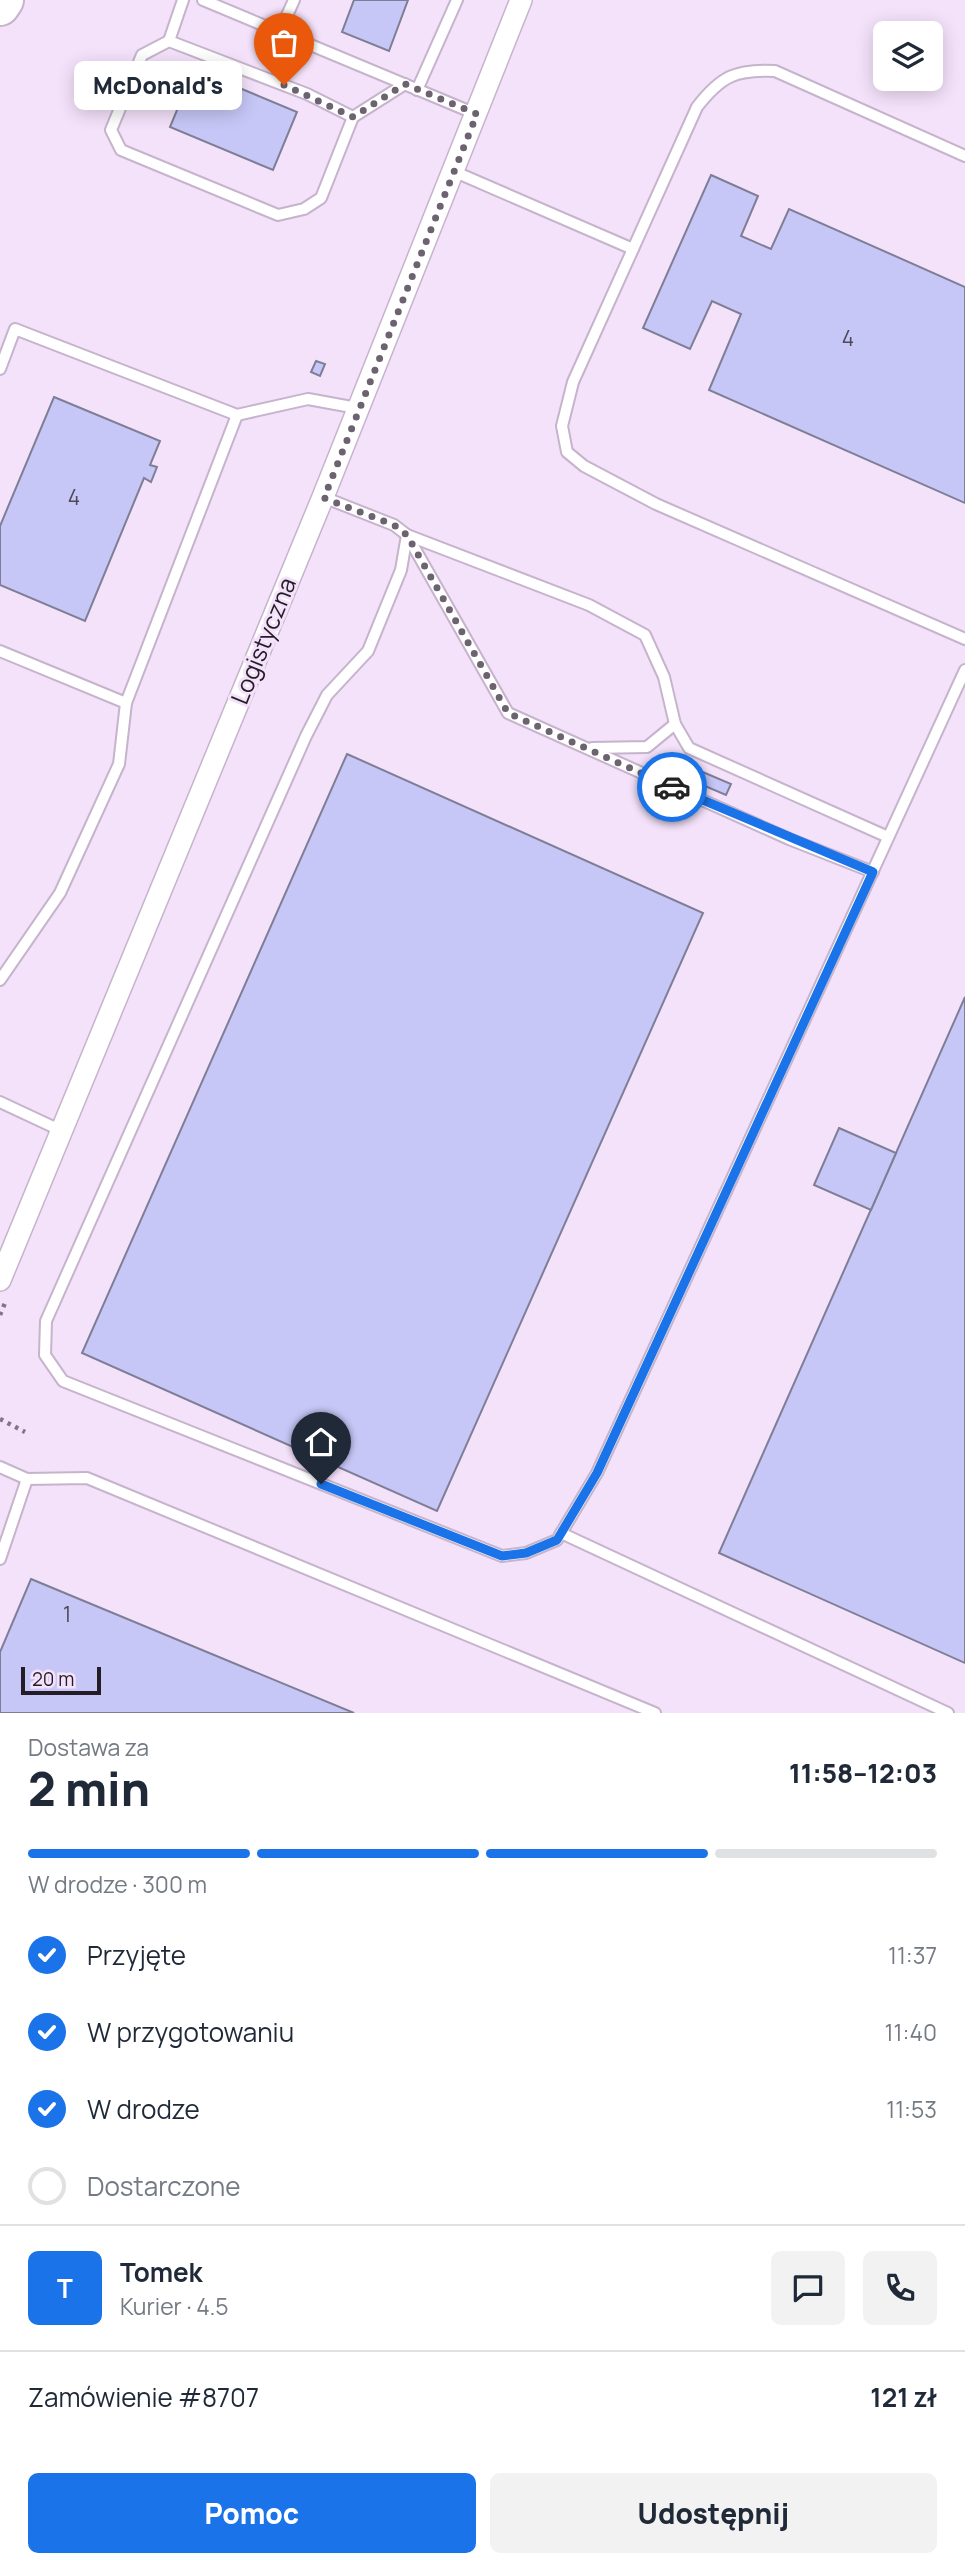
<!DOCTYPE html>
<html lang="pl">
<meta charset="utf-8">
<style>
body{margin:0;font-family:Manrope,sans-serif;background:#f2f2f3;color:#1f2937;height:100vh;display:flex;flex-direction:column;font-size:26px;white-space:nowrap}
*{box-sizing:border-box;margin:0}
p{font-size:23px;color:#747a83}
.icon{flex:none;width:38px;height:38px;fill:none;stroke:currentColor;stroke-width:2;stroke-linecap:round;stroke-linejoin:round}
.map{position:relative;height:1713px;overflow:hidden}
.sheet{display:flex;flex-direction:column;background:#fff;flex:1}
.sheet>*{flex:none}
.controls{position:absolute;left:873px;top:21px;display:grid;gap:14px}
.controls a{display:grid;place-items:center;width:70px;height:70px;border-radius:10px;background:#fff;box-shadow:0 4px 18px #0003;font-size:35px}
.scale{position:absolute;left:21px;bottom:18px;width:80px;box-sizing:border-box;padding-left:7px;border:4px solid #241d26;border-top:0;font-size:19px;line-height:24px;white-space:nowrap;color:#241d26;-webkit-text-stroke:5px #f4e2fa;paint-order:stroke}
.pin{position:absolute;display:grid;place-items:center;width:60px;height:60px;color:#fff;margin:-72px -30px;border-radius:50% 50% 50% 0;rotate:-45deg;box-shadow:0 0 7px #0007}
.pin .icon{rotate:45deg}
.courier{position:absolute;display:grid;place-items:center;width:70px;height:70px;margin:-35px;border:5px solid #1a73e8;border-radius:50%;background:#fff;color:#222;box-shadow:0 2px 9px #0007}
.bubble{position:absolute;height:49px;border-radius:10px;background:#fff;box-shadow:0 4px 18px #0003;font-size:23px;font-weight:800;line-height:49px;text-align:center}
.head em{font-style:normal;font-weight:800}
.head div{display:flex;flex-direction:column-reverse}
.head{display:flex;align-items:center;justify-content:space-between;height:119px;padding:0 28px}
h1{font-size:46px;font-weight:800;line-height:52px}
.bar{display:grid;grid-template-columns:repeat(4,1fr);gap:10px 7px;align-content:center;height:84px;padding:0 28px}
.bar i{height:9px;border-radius:5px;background:#e0e1e3}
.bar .active{background:#1a73e8}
.bar p{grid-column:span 4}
.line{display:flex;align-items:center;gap:18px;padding:0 28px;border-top:2px solid #e0e1e3}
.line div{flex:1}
.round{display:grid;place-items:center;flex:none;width:74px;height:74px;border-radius:10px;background:#f2f2f3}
ol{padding:0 28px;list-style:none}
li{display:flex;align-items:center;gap:21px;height:77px}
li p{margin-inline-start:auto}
li .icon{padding:7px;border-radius:50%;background:#1a73e8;color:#fff;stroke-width:4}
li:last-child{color:#747a83}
li i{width:38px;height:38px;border:4px solid #e0e1e3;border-radius:50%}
.primary-button{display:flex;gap:14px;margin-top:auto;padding:14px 28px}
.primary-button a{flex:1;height:80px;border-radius:10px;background:#1a73e8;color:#fff;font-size:28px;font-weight:800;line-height:80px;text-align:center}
.primary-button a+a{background:#f2f2f3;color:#1f2937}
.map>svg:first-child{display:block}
.building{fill:#c7c7f7;stroke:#7e7e96;stroke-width:2}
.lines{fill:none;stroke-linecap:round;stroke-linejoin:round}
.service-casing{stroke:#c5b4cb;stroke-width:14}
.minor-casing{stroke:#c5b4cb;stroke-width:24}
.motorway-casing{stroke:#c5b4cb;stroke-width:42}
.path{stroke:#827686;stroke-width:4.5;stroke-dasharray:3.5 5;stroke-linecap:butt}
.service{stroke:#fff;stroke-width:10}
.minor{stroke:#fff;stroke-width:21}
.motorway{stroke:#fff;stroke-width:38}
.done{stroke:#6d6270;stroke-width:7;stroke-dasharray:0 12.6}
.route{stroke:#1a73e8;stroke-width:9}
.labels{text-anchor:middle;stroke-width:6;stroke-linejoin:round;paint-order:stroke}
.number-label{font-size:21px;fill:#4d485a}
.street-label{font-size:24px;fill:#241d26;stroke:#f4e2fa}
</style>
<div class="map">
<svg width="965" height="1713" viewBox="0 0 965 1713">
<rect width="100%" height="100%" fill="#f4e2fa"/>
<g class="building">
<path d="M354 0H408L389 51 342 32Z"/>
<path d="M194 69 297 112 273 170 170 127Z"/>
<path d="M711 175 758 196 741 236 771 249 789 209 965 287V503L709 390 741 314 712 301 690 349 643 328Z"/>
<path d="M316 361 325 364 320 376 311 372Z"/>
<path d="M54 397 160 441 150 465 157 467 151 482 144 478 85 621 0 585V526Z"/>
<path d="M347 754 703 913 437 1511 82 1353Z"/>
<path d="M698 770 731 784 726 795 693 781Z"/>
<path d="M965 997V1663L719 1553Z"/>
<path d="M839 1128 896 1153 871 1210 814 1185Z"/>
<path d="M31 1579 354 1713H0V1652Z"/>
</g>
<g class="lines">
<g class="service-casing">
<g id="service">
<path d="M203 0 476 114"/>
<path d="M280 31 294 0"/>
<path d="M169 41 183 0"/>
<path d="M417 90 457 0"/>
<path d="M353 117 307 94 169 41 142 55 111 130 121 150 278 215 304 209 321 198 353 117 405 84"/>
<path d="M965 156 775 71C736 69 721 76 697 107L573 382 562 426 567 452 584 466 656 504 965 639"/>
<path d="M453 171 633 249"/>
<path d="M0 369 15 329 237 415 308 399 357 408"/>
<path d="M323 497 394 525 407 535 589 605 645 635 664 677 675 724 689 748 888 837"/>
<path d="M407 535 401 570 368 651 327 695 306 736 46 1321 45 1355 63 1381 502 1556 526 1553 557 1540 597 1473 965 670"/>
<path d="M407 535 508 713 789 839 873 872"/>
<path d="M0 651 126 703 237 415"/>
<path d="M592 748 647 747 675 724"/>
<path d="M0 980 60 893 119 764 126 703"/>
<path d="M0 1102 62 1131"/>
<path d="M0 1467 27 1479 87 1478 655 1713"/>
<path d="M561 1533 948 1713"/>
<path d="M0 1559 27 1479"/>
</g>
</g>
<g class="minor-casing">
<path id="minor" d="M0 1280 323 497 521 0"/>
</g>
<g class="motorway-casing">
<path id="motorway" d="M0 6 4 0"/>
</g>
<g class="path">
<path d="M0 1315 5 1303"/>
<path d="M0 1419 25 1432"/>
</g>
<use href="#service" class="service"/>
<use href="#minor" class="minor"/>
<use href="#motorway" class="motorway"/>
</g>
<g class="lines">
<path class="done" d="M284 85 353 117 405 84 477 114 324 498 394 525 407 535 508 713 672 787"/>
<path class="route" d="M321 1484 502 1556 526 1553 557 1540 597 1473 873 872 672 787"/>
</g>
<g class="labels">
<g class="number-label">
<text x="848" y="346">4</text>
<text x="74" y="505">4</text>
<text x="67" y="1622">1</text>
</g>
<g class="street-label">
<text transform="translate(264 641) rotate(-68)" y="8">Logistyczna</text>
</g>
</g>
</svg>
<div class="controls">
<a><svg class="icon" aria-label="layers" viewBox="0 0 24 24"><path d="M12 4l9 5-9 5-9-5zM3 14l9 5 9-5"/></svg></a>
</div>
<div class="scale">20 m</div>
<div class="pin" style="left:284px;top:85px;background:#ea580c"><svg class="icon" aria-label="bag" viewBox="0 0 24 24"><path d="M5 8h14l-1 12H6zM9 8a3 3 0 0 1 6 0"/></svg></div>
<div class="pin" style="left:321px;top:1484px;background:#1f2937"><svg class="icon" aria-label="home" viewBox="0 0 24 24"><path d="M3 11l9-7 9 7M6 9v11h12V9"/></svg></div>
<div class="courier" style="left:672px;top:787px"><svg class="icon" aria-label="car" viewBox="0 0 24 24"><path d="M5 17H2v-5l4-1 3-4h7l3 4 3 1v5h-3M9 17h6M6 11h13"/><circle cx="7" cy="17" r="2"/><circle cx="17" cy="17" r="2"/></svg></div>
<div class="bubble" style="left:74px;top:61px;width:168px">McDonald's</div>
</div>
<section class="sheet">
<div class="head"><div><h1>2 min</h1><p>Dostawa za</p></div><em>11:58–12:03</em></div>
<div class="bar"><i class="active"></i><i class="active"></i><i class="active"></i><i></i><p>W drodze · 300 m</p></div>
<ol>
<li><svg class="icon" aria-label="check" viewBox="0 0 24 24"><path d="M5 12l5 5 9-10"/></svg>Przyjęte<p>11:37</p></li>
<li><svg class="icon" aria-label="check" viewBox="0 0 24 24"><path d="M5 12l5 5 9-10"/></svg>W przygotowaniu<p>11:40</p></li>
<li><svg class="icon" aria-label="check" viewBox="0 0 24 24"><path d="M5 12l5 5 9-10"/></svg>W drodze<p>11:53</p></li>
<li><i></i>Dostarczone</li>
</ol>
<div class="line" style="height:126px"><b class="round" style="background:#1a73e8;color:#fff">T</b><div><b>Tomek</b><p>Kurier · 4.5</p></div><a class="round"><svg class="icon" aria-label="chat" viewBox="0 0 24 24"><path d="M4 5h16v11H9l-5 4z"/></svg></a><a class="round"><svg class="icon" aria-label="phone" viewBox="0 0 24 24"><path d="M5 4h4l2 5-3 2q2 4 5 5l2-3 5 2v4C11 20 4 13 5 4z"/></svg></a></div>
<div class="line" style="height:91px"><div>Zamówienie #8707</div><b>121 zł</b></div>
<div class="primary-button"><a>Pomoc</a><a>Udostępnij</a></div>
</section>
